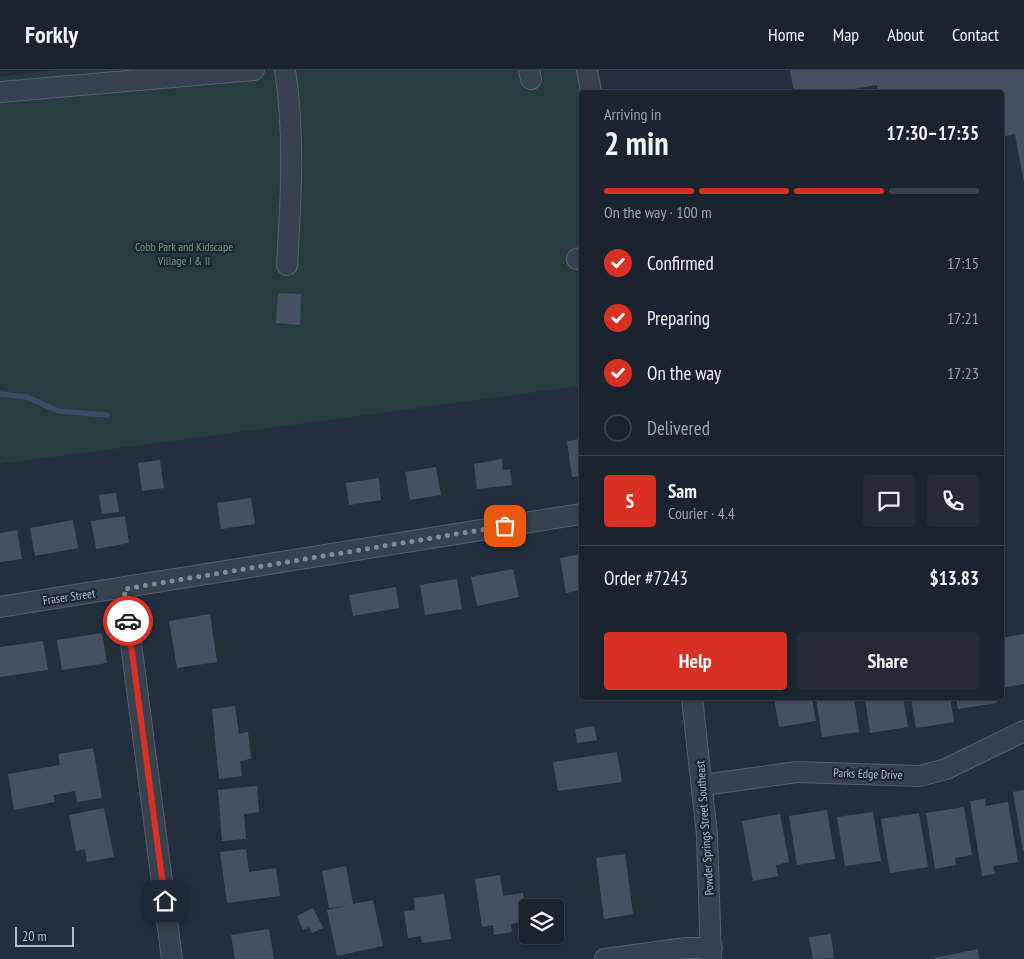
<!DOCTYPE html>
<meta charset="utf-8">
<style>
body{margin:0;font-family:"PT Sans Narrow",sans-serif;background:#242b36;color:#f1f3f6;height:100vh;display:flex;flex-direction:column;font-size:19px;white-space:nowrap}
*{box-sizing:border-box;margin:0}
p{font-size:16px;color:#a0a4aa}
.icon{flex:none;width:28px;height:28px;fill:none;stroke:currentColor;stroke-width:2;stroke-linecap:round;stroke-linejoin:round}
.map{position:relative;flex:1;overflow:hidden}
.side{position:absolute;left:579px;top:20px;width:425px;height:610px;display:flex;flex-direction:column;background:#1b232e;border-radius:5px;box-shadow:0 1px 4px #0004,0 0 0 1px #39404a}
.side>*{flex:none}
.tools{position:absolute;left:519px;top:829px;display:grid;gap:10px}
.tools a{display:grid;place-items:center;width:45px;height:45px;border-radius:5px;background:#1b232e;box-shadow:0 1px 4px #0004,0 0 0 1px #39404a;font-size:25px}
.scale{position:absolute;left:15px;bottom:12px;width:59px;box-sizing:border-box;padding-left:5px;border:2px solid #b4bcc9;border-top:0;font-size:14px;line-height:18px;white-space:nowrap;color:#b4bcc9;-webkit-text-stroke:4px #1d2633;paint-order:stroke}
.pin{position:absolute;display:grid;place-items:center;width:42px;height:42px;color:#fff;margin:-21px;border-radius:10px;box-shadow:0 2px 8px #0006}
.courier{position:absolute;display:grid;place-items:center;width:50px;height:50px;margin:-25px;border:4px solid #d93025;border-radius:50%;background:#fff;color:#222;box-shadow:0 1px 6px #0007}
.summary em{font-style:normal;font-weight:800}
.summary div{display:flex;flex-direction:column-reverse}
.summary{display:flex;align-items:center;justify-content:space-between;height:85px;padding:0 25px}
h1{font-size:32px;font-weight:800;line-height:38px}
.bar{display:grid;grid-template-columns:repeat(4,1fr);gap:8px 5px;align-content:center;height:60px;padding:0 25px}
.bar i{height:6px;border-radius:4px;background:#39404a}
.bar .active{background:#d93025}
.bar p{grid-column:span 4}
.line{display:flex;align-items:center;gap:12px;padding:0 25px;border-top:1px solid #39404a}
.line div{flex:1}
.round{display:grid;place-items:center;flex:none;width:52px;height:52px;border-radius:5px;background:#242b36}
ol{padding:0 25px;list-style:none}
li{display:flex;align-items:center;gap:15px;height:55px}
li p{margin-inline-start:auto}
li .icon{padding:5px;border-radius:50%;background:#d93025;color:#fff;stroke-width:4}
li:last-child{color:#a0a4aa}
li i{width:28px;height:28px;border:2px solid #39404a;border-radius:50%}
.primary-button{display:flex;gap:10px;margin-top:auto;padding:10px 25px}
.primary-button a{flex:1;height:58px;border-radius:5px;background:#d93025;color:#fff;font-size:20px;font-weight:800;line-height:58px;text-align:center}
.primary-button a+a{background:#242b36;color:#f1f3f6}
header{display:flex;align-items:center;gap:30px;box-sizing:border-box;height:70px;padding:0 25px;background:#1b232e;border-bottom:1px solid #39404a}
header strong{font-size:24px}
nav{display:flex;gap:28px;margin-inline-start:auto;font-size:18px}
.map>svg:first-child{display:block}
.green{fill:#263c3f}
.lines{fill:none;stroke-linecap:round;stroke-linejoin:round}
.stream{stroke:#394c67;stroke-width:5.5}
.building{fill:#455162}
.minor-casing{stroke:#565f6c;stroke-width:22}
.minor{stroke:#38414e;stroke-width:20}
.done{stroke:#828b98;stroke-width:5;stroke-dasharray:0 9}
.route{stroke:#d93025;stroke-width:6}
.labels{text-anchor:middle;stroke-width:4.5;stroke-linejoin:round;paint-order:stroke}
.park-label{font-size:12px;fill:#6b9a76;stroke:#1d2633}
.street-label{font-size:12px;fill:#b4bcc9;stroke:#1d2633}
</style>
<header>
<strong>Forkly</strong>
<nav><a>Home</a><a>Map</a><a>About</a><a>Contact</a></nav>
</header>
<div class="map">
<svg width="1024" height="889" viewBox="0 0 1024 889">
<rect width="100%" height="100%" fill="#242f3e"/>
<path class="green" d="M56 0H583L581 22V316L0 394V7Z"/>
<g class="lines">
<path class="stream" d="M0 324 27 327 58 341 107 345"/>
</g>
<g class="building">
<path d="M790 0H1024V113L1015 64 1001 67V22H878L877 15 842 21V22H794Z"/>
<path d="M278 223 301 224 300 255 276 253Z"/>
<path d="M581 369V406L572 407 567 371Z"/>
<path d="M502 389 503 400 510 399 512 415 477 419 474 394Z"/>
<path d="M160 390 164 418 142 421 138 393Z"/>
<path d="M436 397 441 425 410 430 405 402Z"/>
<path d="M379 408 381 430 349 435 346 413Z"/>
<path d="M116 423 119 442 102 444 99 425Z"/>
<path d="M251 428 255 454 221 459 217 433Z"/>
<path d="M125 446 129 473 96 479 91 451Z"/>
<path d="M73 450 78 478 35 486 30 458Z"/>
<path d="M17 460 22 489 0 492V463Z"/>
<path d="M581 484V520L566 523 560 488Z"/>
<path d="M513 499 519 527 477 536 471 507Z"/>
<path d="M457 509 462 539 425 545 420 515Z"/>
<path d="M396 517 399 538 353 546 349 525Z"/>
<path d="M210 544 217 592 177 598 169 551Z"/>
<path d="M102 563 107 593 62 600 57 570Z"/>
<path d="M1024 564V614L1002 618 1001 568Z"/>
<path d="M43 571 48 600 0 607V577Z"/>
<path d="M774 628H812L816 651 779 657Z"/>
<path d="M816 628H854L859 662 822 667Z"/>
<path d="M865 628H903L908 657 870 663Z"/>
<path d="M911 628H950L954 652 916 658Z"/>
<path d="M956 628H996L997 633 958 639Z"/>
<path d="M235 636 239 664 248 662 251 689 240 691 242 706 219 709 212 639Z"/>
<path d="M594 656 597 670 577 673 575 659Z"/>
<path d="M93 678 102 728 77 732 75 721 53 725 55 732 14 740 8 704 60 695 58 684Z"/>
<path d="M617 682 622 712 558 721 553 692Z"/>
<path d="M257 716 259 742 244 744 246 769 222 771 218 720Z"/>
<path d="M1024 720V781H1023L1013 722Z"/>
<path d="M985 729 986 736 1008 732 1018 792 993 796 995 804 982 806 970 731Z"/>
<path d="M964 737 972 785 955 788 956 795 935 799 926 743Z"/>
<path d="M104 738 114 787 87 792 85 779 76 781 69 745Z"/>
<path d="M827 740 835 789 797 795 789 746Z"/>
<path d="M873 742 881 791 845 796 837 747Z"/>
<path d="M919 743 928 797 890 803 881 749Z"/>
<path d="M780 744 789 792 776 795 778 806 753 811 742 751Z"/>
<path d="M246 779 249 802 276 798 280 826 227 833 220 782Z"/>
<path d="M625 784 633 844 604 849 596 788Z"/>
<path d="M346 796 353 834 373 830 383 876 337 886 327 840 345 836 329 838 322 801Z"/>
<path d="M500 805 503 826 523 823 528 852 511 854 512 862 494 865 493 855 482 857 475 809Z"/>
<path d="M444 824 451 869 422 873 421 866 408 868 404 841 415 840 414 828Z"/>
<path d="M313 838 323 858 312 863 309 857 303 860 297 846Z"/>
<path d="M269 859 274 889H235L231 865Z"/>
<path d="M831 864 834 888 813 889 809 867Z"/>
<path d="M978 879 979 889H934V888Z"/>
</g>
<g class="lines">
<g class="minor-casing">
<g id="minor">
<path d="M285 0C295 65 291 130 287 195"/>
<path d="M529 0 531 9"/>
<path d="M587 0 591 22"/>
<path d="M0 22 254 0"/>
<path d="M577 189 581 188"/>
<path d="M124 519 172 889"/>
<path d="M0 537 581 444"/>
<path d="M692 628 707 765 711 889"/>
<path d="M703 715 797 702 920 706 946 699 1024 661"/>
<path d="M605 889 686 878H712"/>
</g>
</g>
<use href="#minor" class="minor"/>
</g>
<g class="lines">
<path class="done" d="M128 551 124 519 505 456"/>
<path class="route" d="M128 551 165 831"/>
</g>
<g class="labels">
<g class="park-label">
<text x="184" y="181">Cobb Park and Kidscape<tspan x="184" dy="14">Village I &amp; II</tspan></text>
</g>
<g class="street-label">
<text transform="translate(69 527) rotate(-8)" y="4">Fraser Street</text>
<text transform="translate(868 704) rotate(2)" y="4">Parks Edge Drive</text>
<text transform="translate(705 758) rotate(-94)" y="4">Powder Springs Street Southeast</text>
</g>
</g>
</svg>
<div class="tools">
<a><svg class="icon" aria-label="layers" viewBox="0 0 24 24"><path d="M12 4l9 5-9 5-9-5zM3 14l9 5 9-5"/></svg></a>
</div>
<div class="scale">20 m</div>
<div class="pin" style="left:505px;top:456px;background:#ea580c"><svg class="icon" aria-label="bag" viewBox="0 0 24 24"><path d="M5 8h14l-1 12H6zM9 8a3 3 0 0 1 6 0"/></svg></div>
<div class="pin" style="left:165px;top:831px;background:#1f2937"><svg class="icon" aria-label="home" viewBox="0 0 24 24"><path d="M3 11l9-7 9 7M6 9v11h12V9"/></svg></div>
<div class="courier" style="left:128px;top:551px"><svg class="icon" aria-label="car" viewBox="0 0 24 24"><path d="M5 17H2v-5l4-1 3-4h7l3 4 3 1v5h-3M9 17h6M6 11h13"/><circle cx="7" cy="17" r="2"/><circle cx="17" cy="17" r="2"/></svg></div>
<section class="side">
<div class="summary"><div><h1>2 min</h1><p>Arriving in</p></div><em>17:30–17:35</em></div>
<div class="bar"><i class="active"></i><i class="active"></i><i class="active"></i><i></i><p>On the way · 100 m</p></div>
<ol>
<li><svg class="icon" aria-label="check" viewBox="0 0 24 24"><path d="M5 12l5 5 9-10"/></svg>Confirmed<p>17:15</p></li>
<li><svg class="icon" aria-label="check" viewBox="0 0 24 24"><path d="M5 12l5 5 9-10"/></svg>Preparing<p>17:21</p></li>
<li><svg class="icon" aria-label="check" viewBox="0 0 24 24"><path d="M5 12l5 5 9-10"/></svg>On the way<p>17:23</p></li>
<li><i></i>Delivered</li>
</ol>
<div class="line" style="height:90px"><b class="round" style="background:#d93025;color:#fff">S</b><div><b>Sam</b><p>Courier · 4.4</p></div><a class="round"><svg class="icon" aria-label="chat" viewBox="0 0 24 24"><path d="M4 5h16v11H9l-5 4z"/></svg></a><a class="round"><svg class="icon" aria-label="phone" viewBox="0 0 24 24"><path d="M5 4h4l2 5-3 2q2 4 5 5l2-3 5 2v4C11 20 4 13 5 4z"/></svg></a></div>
<div class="line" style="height:65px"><div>Order #7243</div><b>$13.83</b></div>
<div class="primary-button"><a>Help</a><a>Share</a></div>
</section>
</div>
